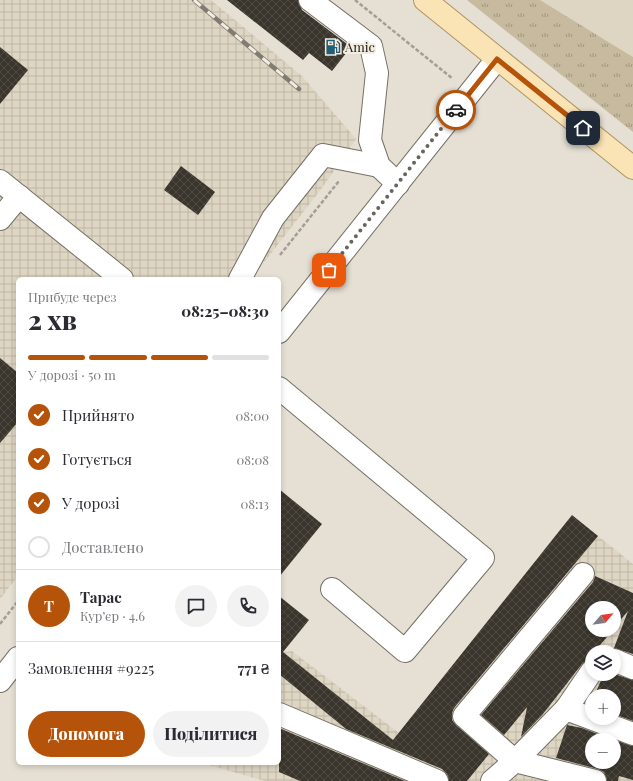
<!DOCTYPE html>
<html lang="uk">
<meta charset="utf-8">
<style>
body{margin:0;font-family:"Playfair Display",serif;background:#f2f2f3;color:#2b2b33;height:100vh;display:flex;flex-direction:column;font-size:15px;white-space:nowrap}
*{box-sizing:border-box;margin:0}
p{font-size:13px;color:#7c7c81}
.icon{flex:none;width:22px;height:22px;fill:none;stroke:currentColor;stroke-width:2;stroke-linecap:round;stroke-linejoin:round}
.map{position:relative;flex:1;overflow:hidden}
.drawer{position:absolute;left:16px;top:277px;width:265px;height:488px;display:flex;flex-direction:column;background:#fff;border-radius:6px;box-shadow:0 2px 6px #0003}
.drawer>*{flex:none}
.needle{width:26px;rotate:62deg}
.buttons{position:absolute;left:585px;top:601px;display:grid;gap:8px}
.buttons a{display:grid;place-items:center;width:36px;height:36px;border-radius:50%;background:#fff;box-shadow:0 2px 6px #0003;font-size:20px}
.pin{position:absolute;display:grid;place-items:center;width:34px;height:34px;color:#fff;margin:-17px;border-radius:8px;box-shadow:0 2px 6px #0006}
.courier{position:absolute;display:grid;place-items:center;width:40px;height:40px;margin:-20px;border:3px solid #b45309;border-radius:50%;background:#fff;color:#222;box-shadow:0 1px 5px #0007}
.headline em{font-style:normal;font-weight:800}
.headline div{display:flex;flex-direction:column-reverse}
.headline{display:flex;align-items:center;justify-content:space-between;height:68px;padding:0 12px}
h1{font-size:26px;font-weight:800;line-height:30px}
.bar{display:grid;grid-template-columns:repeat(4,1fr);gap:6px 4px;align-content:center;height:48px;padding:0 12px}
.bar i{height:5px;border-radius:3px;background:#e1e1e2}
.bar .on{background:#b45309}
.bar p{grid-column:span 4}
.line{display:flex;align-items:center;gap:10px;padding:0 12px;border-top:1px solid #e1e1e2}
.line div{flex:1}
.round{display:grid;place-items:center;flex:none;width:42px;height:42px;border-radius:21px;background:#f2f2f3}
ol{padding:0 12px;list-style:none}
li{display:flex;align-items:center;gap:12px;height:44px}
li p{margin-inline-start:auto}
li .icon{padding:4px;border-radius:50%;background:#b45309;color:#fff;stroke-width:4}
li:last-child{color:#7c7c81}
li i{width:22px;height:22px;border:2px solid #e1e1e2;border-radius:50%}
.cta{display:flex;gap:8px;margin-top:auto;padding:8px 12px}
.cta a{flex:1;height:46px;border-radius:24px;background:#b45309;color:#fff;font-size:16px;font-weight:800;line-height:46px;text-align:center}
.cta a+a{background:#f2f2f3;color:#2b2b33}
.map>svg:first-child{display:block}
.built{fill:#ded5c3}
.industrial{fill:url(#industrial-grid);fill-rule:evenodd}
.grass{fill:url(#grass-tufts)}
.building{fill:url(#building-cross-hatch)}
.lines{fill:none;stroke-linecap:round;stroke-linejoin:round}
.minor-casing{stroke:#757065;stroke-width:24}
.major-casing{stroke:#ad9461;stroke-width:24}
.path{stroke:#a39f96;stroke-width:2.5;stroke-dasharray:4 2;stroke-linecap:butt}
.minor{stroke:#fff;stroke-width:22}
.major{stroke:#fae4b6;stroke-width:22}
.rail-casing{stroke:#807c74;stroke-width:4.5}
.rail{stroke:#f3ede1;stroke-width:3;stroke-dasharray:9;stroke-linecap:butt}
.done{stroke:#68645e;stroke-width:4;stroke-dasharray:0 7.2}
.route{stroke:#b45309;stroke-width:5}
.labels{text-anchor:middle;stroke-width:4;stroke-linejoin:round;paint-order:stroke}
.poi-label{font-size:13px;fill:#24221e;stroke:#f3ede1;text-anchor:start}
</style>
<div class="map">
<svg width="633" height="781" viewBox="0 0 633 781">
<defs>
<pattern id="industrial-grid" width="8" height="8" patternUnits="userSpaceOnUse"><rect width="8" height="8" fill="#ded5c3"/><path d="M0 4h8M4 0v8" fill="none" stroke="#beb7a7"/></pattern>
<pattern id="grass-tufts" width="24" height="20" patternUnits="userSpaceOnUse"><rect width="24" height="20" fill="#c7ba9e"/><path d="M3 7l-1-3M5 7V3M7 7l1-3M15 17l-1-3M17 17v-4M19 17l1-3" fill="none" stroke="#a19780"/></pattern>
<pattern id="building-cross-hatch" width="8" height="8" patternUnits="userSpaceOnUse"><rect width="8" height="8" fill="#3a362d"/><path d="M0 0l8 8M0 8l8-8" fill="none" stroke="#4e4a42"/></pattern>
</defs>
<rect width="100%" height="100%" fill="#e6e0d4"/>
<path class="built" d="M540 0H633V57L614 45Z"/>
<g class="industrial">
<path d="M0 0H211L302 76 356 139 322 188 251 279H18V576L0 599Z"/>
<path d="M572 515 633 564V781H265L202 763H279V653L292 651 399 733ZM592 608H614V630H592ZM592 652H614V674H592ZM592 696H614V718H592ZM592 740H614V762H592Z"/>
</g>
<path class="grass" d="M467 0H540L633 57V132Z"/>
<g class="building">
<path d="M227 0H298L302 10 351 47 332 71 309 53 303 60Z"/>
<path d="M0 47 28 70 0 104Z"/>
<path d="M181 166 215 192 198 215 164 190Z"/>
<path d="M0 358 18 373V422L0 443Z"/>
<path d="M279 489 322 524 279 577Z"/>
<path d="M572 515 598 536 454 708 452 713V720L456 725 489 754 467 781H449L447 774 442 769 346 729 279 674V596L309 620 283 652 393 740Z"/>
<path d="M595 576 633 593V654L614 648 628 611 614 628V608H592V630H613L594 652H592L588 659 582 664 543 714 521 737 527 707 504 735 481 715 593 582Z"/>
<path d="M604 674H614L633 680V721L614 714V696H594Z"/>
<path d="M567 725 582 728 613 740H592V762H614V740L633 746V780L619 776 618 781H607L604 772 598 769 556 758Z"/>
<path d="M279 728 405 781H300L279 772Z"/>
</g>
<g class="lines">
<g class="minor-casing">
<g id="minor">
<path d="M310 0 371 46 377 73 370 140 379 166 398 184"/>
<path d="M0 181 122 279"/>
<path d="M0 219 19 196"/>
<path d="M240 279 273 218 323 155 379 166"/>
<path d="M279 332 497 59"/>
<path d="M279 388 483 558 405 651 332 589"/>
<path d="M614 660 633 668"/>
<path d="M0 681 18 658"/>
<path d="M566 709 592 671"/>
<path d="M279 714 437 781"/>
<path d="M492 781 515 761 464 716 583 574"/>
<path d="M595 781 515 761 566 709 633 734"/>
</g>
</g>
<g class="major-casing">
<path id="major" d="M425 0 633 168"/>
</g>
<g class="path">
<path d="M355 0 453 79"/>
<path d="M280 255 339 181"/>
<path d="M0 624 18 601"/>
</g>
<use href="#minor" class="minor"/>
<use href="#major" class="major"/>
<g class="rail-casing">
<path id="rail" d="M194 0 299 89"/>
</g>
<use href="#rail" class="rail"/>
</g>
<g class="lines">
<path class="done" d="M329 270 456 110"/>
<path class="route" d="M456 110 497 59 583 128"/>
</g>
<defs>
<g id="fuel-bare" transform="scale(1.2)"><path d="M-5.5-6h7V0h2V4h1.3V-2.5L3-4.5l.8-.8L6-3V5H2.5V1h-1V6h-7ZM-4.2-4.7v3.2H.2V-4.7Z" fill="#235d76" stroke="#f3ede1" stroke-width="2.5" paint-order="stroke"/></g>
</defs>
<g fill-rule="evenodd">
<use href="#fuel-bare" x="333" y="47"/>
</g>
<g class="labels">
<g class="poi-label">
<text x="345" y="52">Amic</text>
</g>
</g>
</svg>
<div class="buttons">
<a><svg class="needle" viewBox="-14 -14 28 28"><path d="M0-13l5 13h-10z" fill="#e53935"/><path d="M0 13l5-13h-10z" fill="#7c7c81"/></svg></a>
<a><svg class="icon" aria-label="layers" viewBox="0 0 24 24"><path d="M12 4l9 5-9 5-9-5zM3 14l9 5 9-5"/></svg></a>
<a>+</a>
<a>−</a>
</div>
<div class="pin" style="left:329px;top:270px;background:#ea580c"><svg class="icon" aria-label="bag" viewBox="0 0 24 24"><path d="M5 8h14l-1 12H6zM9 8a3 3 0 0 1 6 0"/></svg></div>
<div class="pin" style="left:583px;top:128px;background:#1f2937"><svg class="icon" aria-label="home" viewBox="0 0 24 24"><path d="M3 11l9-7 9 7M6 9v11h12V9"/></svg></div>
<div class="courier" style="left:456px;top:110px"><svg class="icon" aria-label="car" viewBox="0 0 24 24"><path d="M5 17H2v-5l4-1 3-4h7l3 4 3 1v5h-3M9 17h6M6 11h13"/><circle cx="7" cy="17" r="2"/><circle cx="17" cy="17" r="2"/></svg></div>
<section class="drawer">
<div class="headline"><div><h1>2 хв</h1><p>Прибуде через</p></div><em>08:25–08:30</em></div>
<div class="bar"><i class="on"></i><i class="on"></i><i class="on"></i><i></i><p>У дорозі · 50 m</p></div>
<ol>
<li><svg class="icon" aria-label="check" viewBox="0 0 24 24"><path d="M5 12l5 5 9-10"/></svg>Прийнято<p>08:00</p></li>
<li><svg class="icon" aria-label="check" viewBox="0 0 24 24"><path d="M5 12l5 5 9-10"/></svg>Готується<p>08:08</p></li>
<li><svg class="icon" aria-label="check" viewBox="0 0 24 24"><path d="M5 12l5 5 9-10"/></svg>У дорозі<p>08:13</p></li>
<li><i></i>Доставлено</li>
</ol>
<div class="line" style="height:72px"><b class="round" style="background:#b45309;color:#fff">Т</b><div><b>Тарас</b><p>Кур’єр · 4.6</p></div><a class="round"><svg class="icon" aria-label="chat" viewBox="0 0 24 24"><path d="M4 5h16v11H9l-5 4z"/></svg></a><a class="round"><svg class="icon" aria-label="phone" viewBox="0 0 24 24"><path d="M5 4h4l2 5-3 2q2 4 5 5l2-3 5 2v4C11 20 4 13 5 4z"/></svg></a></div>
<div class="line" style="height:52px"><div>Замовлення #9225</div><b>771 ₴</b></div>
<div class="cta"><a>Допомога</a><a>Поділитися</a></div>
</section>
</div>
